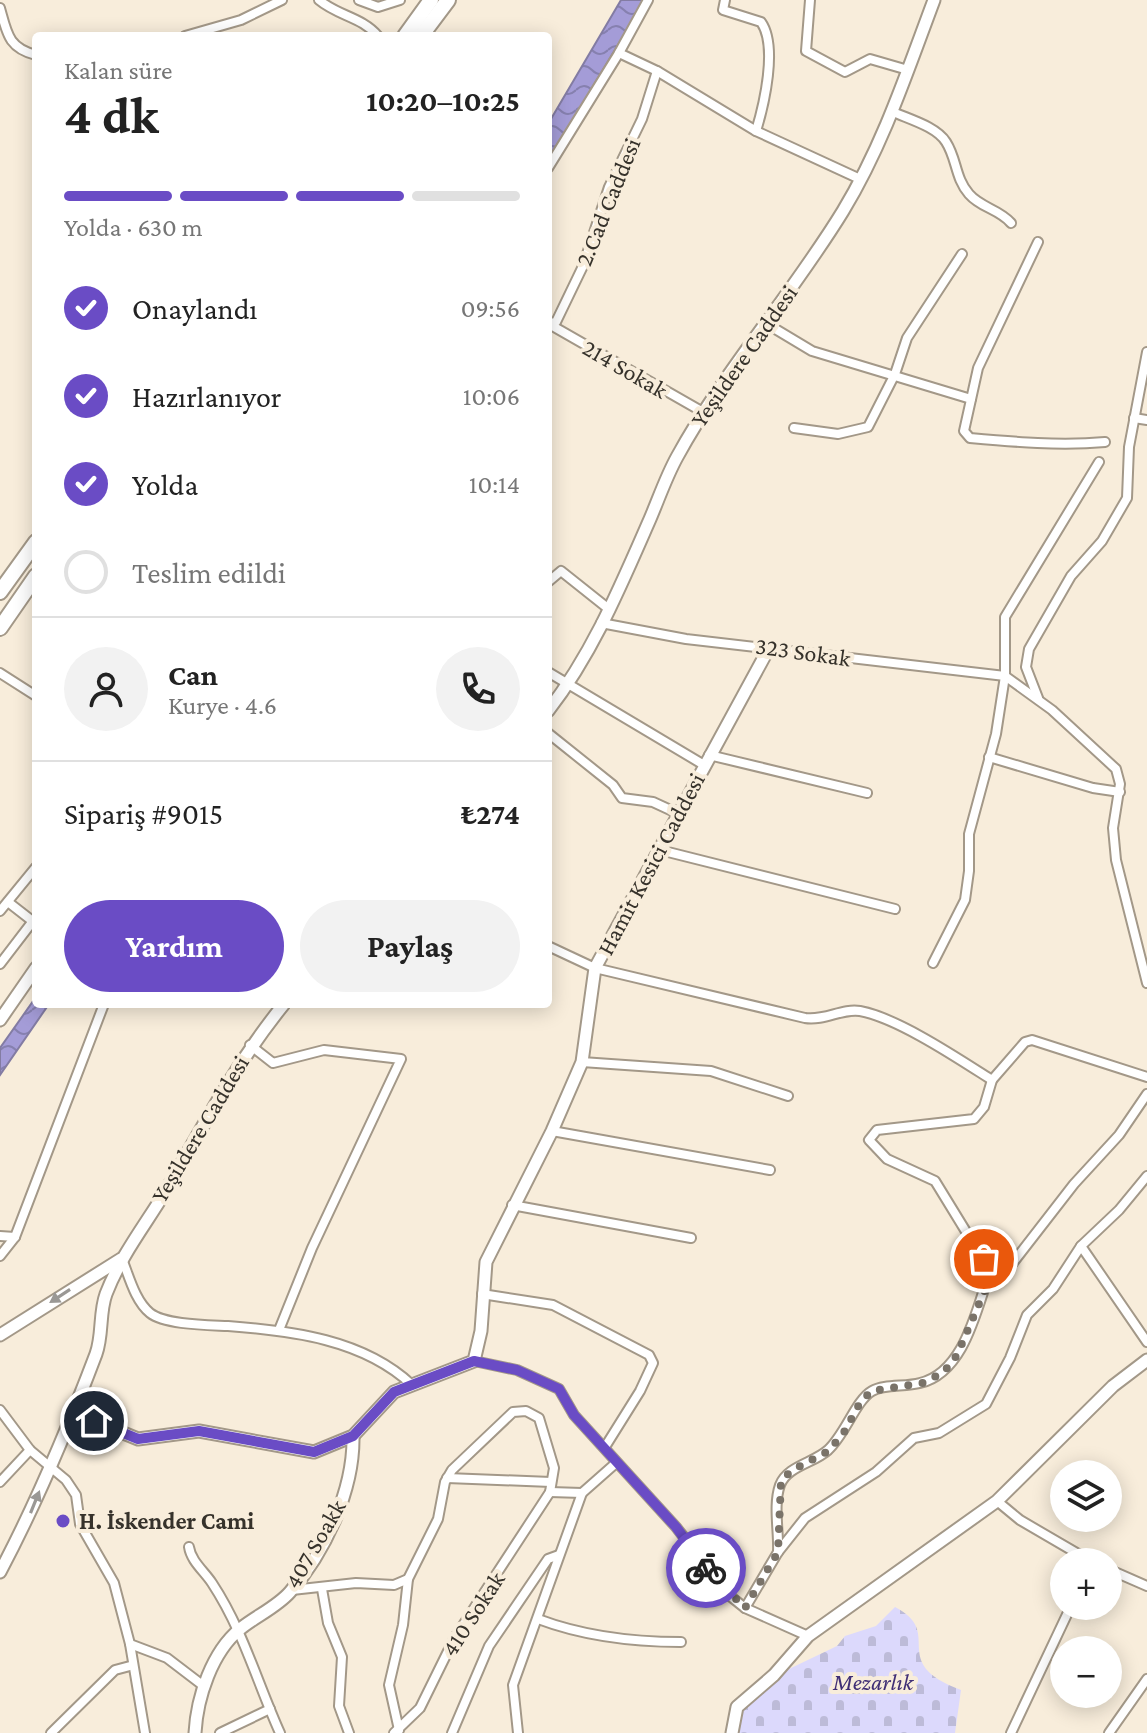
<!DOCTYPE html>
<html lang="tr">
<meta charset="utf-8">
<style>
body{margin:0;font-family:"Crimson Pro",serif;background:#f2f2f2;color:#222;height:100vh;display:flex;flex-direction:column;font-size:30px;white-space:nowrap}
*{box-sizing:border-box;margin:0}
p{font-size:26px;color:#767676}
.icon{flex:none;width:44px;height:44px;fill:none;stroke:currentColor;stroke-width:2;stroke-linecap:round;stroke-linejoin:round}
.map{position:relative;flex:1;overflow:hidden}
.sheet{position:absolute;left:32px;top:32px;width:520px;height:976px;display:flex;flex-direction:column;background:#fff;border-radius:8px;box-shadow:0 4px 20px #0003}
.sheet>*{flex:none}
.tools{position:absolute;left:1050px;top:1460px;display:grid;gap:16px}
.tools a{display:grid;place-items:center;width:72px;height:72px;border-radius:50%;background:#fff;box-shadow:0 4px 20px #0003;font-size:40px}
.pin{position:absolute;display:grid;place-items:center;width:68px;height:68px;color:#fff;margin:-34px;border:4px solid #fff;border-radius:50%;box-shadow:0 2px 8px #0007}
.courier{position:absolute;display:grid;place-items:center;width:80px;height:80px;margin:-40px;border:6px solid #6a4cc5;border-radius:50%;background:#fff;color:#222;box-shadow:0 2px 10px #0007}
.summary em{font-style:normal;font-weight:700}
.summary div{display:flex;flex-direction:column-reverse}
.summary{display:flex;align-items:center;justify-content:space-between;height:136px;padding:0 32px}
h1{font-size:52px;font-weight:700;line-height:60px}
.bar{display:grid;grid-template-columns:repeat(4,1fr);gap:12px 8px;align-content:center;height:96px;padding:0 32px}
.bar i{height:10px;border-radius:6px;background:#e0e0e0}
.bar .selected{background:#6a4cc5}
.bar p{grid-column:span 4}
.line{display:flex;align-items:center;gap:20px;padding:0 32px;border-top:2px solid #e0e0e0}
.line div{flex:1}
.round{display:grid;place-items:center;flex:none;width:84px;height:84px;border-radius:42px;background:#f2f2f2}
ol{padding:0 32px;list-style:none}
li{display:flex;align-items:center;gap:24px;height:88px}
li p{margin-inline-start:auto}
li .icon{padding:8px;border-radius:50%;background:#6a4cc5;color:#fff;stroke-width:4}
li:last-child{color:#767676}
li i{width:44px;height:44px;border:4px solid #e0e0e0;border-radius:50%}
.action{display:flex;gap:16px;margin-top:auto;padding:16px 32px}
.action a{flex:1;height:92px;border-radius:48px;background:#6a4cc5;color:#fff;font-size:32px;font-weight:700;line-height:92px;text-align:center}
.action a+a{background:#f2f2f2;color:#222}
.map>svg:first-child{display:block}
.cemetery{fill:url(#cemetery-stones)}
.water{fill:url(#water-waves);stroke:#837ca3;stroke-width:2}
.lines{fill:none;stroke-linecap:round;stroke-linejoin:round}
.street-casing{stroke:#a39888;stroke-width:12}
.secondary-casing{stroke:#a39888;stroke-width:15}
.highway-casing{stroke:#a39888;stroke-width:18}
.street{stroke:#fff;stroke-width:8}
.secondary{stroke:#fff;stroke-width:11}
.highway{stroke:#fff;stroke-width:14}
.oneway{fill:#9a9895}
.done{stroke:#7a7369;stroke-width:8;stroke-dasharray:0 14.4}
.route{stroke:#6a4cc5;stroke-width:10}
.poi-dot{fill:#6a4cc5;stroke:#f8eddb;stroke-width:3}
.labels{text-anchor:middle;stroke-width:8;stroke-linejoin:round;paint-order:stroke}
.street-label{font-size:24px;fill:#36322b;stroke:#f8eddb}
.poi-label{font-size:24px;font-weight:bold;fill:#36322b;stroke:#f8eddb;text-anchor:start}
.park-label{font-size:24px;font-style:italic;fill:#3f2e75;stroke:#f8eddb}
</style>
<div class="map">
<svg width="1147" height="1733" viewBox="0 0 1147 1733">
<defs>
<pattern id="cemetery-stones" width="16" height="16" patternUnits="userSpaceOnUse" patternTransform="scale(2)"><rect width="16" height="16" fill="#dcd9fc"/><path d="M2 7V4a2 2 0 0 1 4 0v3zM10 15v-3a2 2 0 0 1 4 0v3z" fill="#bdbbd8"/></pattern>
<pattern id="water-waves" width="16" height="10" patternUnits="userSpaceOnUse" patternTransform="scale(2)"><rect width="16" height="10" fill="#a49cd7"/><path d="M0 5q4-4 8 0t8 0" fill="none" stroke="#8680af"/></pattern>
</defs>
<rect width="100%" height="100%" fill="#f8eddb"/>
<path class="cemetery" d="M895 1607C946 1633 886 1662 961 1690L955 1733H739L743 1710 789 1669 837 1646 845 1636 876 1626Z"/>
<g class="water">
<path d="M621 0H645L548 161V124Z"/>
<path d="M36 997V1004H49L0 1075V1048Z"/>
</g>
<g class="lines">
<g class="street-casing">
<g id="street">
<path d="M319 0C338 16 362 17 378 36"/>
<path d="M359 0 378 7 400 0"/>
<path d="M725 0 723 10 761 22C778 46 764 105 756 131"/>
<path d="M810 0 806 51 845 72 870 59 908 70"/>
<path d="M0 8C7 33 8 48 36 55"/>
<path d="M185 36 241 20 282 0"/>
<path d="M619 53 657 71 756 131 860 179"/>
<path d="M891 111C908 119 936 126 946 142 957 159 955 178 969 194 981 208 999 209 1011 223"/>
<path d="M548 168 619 53 648 0"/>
<path d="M1038 242 978 368 964 431 970 438C1015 442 1060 446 1105 442"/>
<path d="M548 323 556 322 583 266 609 187 642 119 657 71"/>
<path d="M549 324 703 412"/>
<path d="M767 324 812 351 971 399"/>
<path d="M1134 418 1147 420"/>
<path d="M794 428 838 434 868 427 895 374 907 338 962 254"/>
<path d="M548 582 561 571 610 610"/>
<path d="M601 623 686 639 1005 676 1052 710 1116 769 1120 784 1113 828 1116 860 1147 983"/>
<path d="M548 672 704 765"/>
<path d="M0 673 36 696"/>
<path d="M1038 698 1026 667 1029 649 1071 576 1102 541 1127 498 1129 447 1147 352"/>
<path d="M548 733 613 785 622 798 653 802 679 814"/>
<path d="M709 755 867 793"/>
<path d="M989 757 1093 788 1120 792"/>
<path d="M660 850 895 909"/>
<path d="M8 902 35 923"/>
<path d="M0 911 36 867"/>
<path d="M548 946 595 968 805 1018C825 1021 842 1008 860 1011 898 1018 959 1059 992 1080L1025 1042 1032 1040 1147 1077"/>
<path d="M933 963 965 900 969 871V834L996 734 1005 676V617L1099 462"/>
<path d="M0 964 33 921"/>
<path d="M250 1045 273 1063 324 1050 401 1059 312 1248 279 1330"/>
<path d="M582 1062 711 1071 788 1096"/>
<path d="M552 1131 770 1170"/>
<path d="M512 1205 691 1238"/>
<path d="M0 1236 15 1237"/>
<path d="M1081 1246 1147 1342"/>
<path d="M0 1256 15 1237 104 1004"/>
<path d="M122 1259C129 1276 135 1301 150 1313 165 1325 209 1325 228 1326 292 1331 363 1339 412 1385"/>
<path d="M992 1274 935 1181 887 1159 869 1140 877 1130 974 1119 984 1107 992 1080"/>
<path d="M482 1294 553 1305 649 1355 653 1363 640 1391 605 1447"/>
<path d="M474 1361 517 1370 559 1389 574 1415 676 1527 730 1596 745 1608 808 1636"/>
<path d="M0 1410 30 1450 66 1480 76 1495 80 1524 114 1583 130 1644 167 1658 205 1687"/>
<path d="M447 1478 551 1482"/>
<path d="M0 1482 30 1450"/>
<path d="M550 1492 582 1493 616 1463"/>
<path d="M997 1501 1020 1520 1092 1562"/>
<path d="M189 1547C191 1561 204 1571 212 1583 243 1630 257 1682 280 1733"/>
<path d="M778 1552C779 1531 773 1505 780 1485 787 1466 814 1463 828 1450 845 1435 856 1400 872 1391 884 1384 905 1387 920 1383 962 1373 975 1316 987 1280L995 1270 1012 1264 1074 1184 1119 1135 1147 1094"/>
<path d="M1108 1569 1147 1586"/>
<path d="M322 1589 328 1623 342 1657 339 1706 349 1733"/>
<path d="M292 1590 356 1583 394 1585 408 1579 438 1519 445 1482 452 1470 513 1412 526 1411 539 1418 554 1468 550 1492 454 1639 420 1708 394 1733"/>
<path d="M745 1608 778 1552 805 1518 876 1472 914 1438 939 1433 986 1404 1010 1358 1027 1315 1053 1289 1081 1246 1119 1210 1147 1176"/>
<path d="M538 1619C583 1636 634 1642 681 1642"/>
<path d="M130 1644 145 1733"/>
<path d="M399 1730 389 1685 403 1625 408 1579"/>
<path d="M51 1733 115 1670 130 1666"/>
<path d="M220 1733 270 1709"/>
<path d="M452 1733 489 1646 548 1559 559 1555"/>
<path d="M518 1733 513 1685 582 1493"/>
<path d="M1011 1733 1071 1606"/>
<path d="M1109 1733 1147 1679"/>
</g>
</g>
<g class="secondary-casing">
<g id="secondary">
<path d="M548 711C593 653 621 585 650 519 659 498 666 477 677 457 724 371 791 296 843 211 883 145 907 72 934 0"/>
<path d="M0 1020 36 968"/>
<path d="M0 1335 121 1259"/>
<path d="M72 1412 138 1439 199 1431 314 1452 353 1436 394 1392 474 1361 481 1331 486 1262 552 1131 582 1062 595 968 769 648"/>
<path d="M0 1572C37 1502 68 1428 96 1354 103 1335 99 1313 106 1294 121 1255 146 1224 167 1189 204 1124 237 1062 284 1004"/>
<path d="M195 1733C197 1697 212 1652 240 1629 256 1616 277 1607 290 1592 325 1552 354 1490 353 1436"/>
<path d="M732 1733 737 1707 774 1675 808 1636 997 1501 1113 1386 1147 1360"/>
</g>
</g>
<g class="highway-casing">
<g id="highway">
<path d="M405 36 431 0"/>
<path d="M421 36 448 0"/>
<path d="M0 592 36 542"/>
<path d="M0 628 36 576"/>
</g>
</g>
<use href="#street" class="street"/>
<use href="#secondary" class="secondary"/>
<use href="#highway" class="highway"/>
</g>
<defs><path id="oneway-solid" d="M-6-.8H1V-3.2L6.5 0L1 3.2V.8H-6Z" transform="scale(2)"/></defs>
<g class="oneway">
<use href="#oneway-solid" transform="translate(60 1296) rotate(147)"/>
<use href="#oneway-solid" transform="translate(35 1502) rotate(-68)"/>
</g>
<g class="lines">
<path class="done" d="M706 1568 745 1608 778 1552 781 1481 791 1471 825 1453 842 1436 861 1401 872 1391 923 1383 944 1372 957 1355 992 1274 984 1259"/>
<path class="route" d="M94 1421 138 1439 199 1431 314 1452 353 1436 394 1392 412 1385 474 1361 517 1370 559 1389 574 1415 676 1527 706 1568"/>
</g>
<circle class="poi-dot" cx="63" cy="1521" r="8"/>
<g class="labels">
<g class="street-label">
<text transform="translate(608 202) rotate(-68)" y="8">2.Cad Caddesi</text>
<text transform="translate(744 356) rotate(-55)" y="8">Yeşildere Caddesi</text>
<text transform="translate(625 369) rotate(30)" y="8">214 Sokak</text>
<text transform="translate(803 652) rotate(8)" y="8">323 Sokak</text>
<text transform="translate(651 864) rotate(-62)" y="8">Hamit Kesici Caddesi</text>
<text transform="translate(200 1129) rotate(-59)" y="8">Yeşildere Caddesi</text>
<text transform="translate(315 1544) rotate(-60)" y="8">407 Soakk</text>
<text transform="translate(473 1614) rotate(-57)" y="8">410 Sokak</text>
</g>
<g class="poi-label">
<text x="79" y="1529">H. İskender Cami</text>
</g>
<g class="park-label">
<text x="873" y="1690">Mezarlık</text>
</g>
</g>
</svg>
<div class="tools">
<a><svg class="icon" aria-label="layers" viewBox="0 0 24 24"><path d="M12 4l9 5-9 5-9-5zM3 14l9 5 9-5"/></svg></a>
<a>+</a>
<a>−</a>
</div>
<div class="pin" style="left:984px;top:1259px;background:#ea580c"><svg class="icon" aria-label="bag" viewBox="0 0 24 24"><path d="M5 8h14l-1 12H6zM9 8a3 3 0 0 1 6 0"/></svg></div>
<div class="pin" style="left:94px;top:1421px;background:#1f2937"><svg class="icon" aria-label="home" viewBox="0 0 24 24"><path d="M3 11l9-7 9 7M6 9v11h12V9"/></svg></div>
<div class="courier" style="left:706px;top:1568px"><svg class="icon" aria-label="bike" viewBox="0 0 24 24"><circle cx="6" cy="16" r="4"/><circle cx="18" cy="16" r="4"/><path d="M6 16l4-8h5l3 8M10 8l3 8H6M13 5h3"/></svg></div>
<section class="sheet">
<div class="summary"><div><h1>4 dk</h1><p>Kalan süre</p></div><em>10:20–10:25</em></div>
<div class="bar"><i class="selected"></i><i class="selected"></i><i class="selected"></i><i></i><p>Yolda · 630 m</p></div>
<ol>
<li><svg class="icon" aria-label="check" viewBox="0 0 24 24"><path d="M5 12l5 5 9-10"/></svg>Onaylandı<p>09:56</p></li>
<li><svg class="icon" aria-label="check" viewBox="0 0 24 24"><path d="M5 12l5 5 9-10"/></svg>Hazırlanıyor<p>10:06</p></li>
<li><svg class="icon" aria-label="check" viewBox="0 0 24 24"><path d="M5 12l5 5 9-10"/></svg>Yolda<p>10:14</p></li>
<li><i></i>Teslim edildi</li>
</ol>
<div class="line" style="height:144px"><a class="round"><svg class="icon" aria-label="person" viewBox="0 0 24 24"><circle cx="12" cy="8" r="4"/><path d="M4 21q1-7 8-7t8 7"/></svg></a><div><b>Can</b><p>Kurye · 4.6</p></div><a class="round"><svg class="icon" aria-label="phone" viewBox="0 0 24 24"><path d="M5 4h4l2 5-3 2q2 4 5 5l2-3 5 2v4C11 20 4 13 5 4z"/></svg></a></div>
<div class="line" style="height:104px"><div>Sipariş #9015</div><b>₺274</b></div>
<div class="action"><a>Yardım</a><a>Paylaş</a></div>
</section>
</div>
